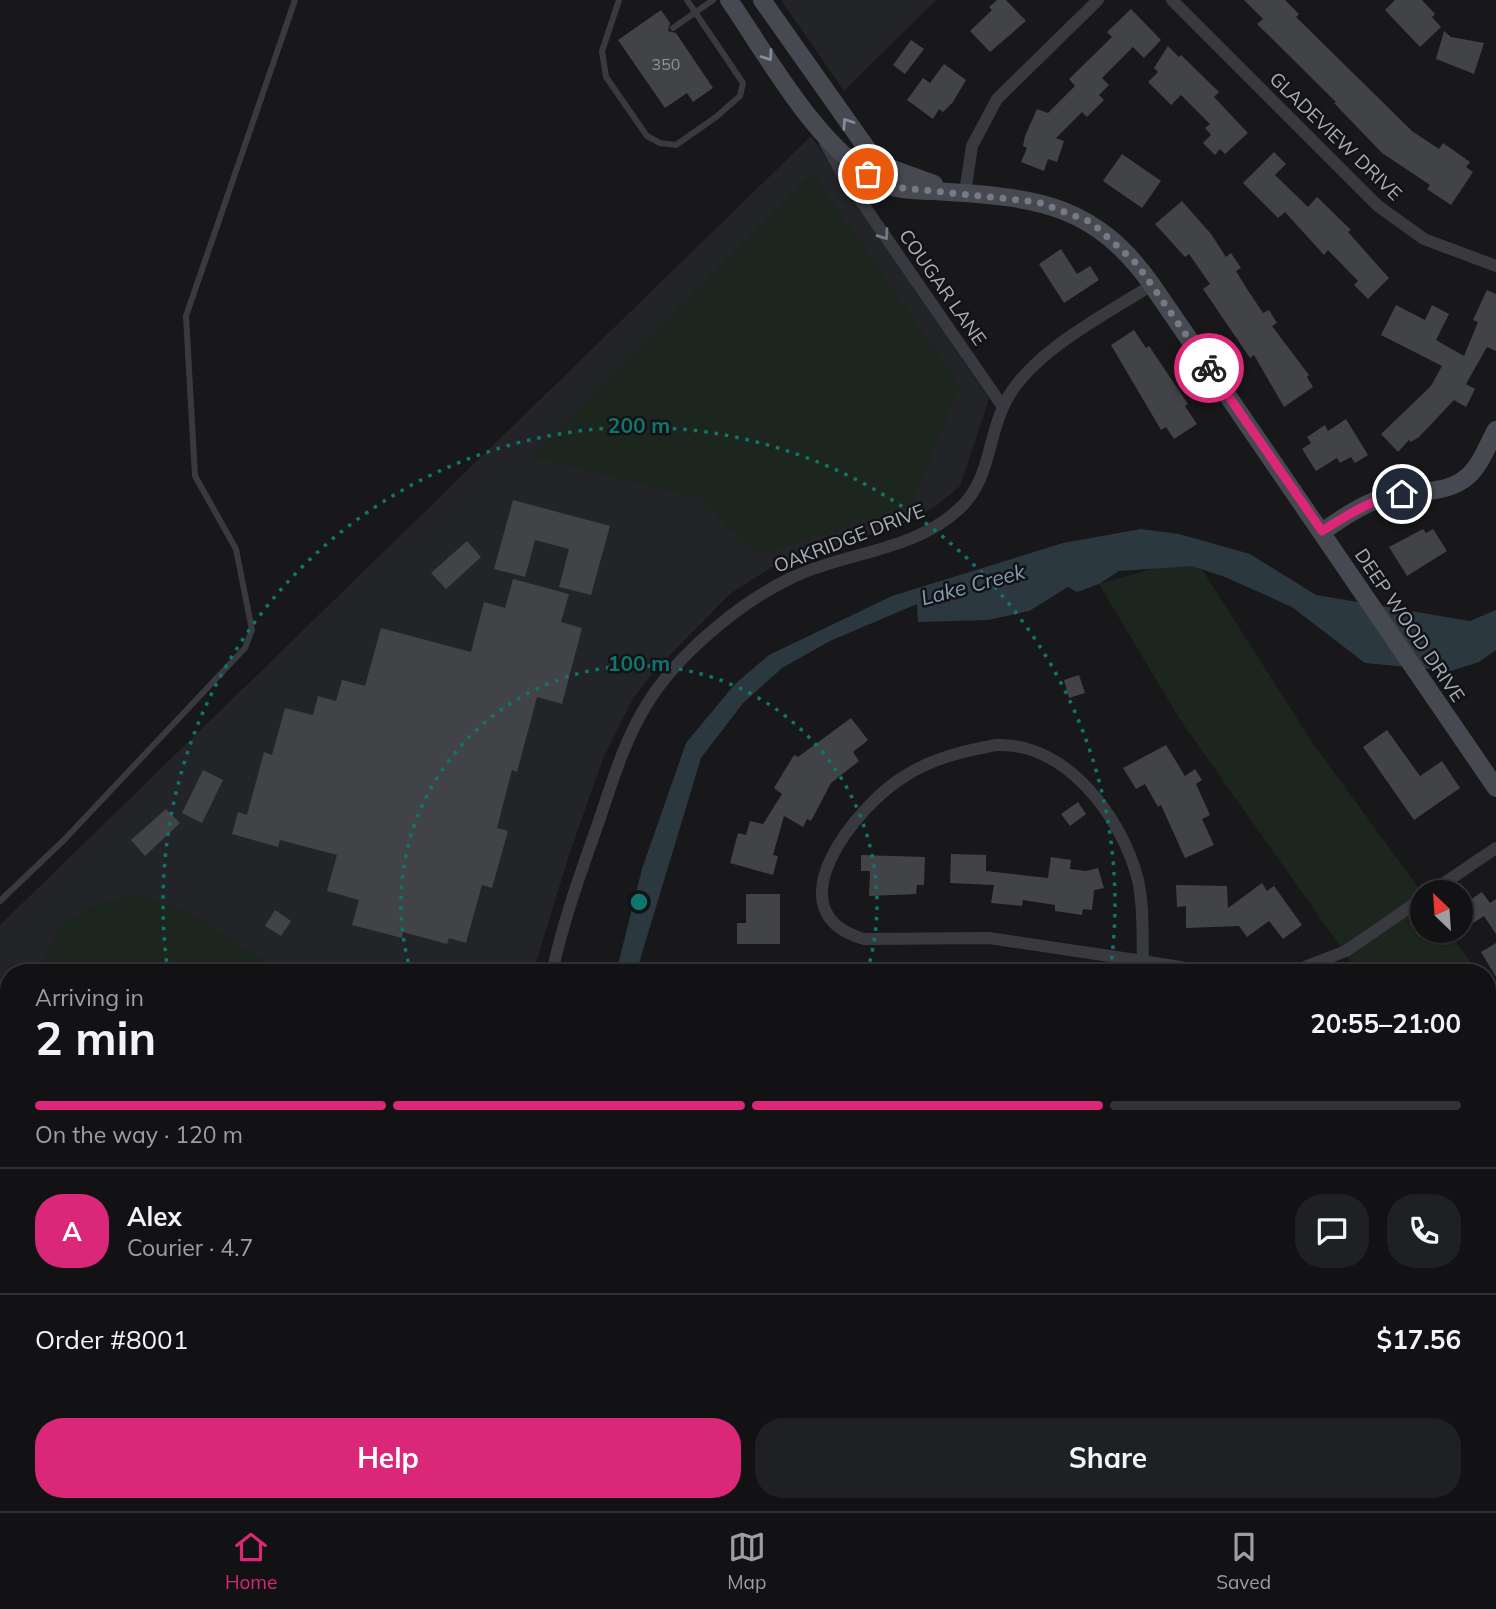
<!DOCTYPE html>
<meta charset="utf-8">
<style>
body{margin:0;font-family:Mulish,sans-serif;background:#1f2022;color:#f1f3f6;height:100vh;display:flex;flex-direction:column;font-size:26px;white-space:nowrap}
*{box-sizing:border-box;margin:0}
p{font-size:23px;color:#9c9ea0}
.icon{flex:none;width:38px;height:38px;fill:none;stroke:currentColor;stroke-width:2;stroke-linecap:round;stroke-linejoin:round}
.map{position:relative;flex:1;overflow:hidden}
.details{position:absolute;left:0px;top:964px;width:1496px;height:548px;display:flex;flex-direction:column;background:#121214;border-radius:28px 28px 0 0;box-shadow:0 2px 5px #0004,0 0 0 2px #313234}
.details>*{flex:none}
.needle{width:46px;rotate:335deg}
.tools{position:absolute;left:1410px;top:880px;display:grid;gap:14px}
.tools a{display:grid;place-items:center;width:63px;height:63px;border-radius:50%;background:#121214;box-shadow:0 2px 5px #0004,0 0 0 2px #313234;font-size:35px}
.pin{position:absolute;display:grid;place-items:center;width:60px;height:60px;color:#fff;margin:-30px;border:4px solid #fff;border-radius:50%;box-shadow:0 2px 7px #0007}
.courier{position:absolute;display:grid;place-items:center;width:70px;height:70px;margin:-35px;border:5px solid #db2777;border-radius:50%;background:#fff;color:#222;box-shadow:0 2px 9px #0007}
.summary em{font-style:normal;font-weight:700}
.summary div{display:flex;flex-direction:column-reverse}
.summary{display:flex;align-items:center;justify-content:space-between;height:119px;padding:0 35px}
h1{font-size:46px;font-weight:700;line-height:52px}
.bar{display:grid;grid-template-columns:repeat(4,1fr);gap:10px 7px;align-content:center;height:84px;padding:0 35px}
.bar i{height:9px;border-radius:5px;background:#313234}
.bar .selected{background:#db2777}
.bar p{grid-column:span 4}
.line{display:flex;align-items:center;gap:18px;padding:0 35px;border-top:2px solid #313234}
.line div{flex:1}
.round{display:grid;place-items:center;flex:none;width:74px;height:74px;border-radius:28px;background:#1f2022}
.primary-button{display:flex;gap:14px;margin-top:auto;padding:14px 35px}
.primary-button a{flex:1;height:80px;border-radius:28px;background:#db2777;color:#fff;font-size:28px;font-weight:700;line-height:80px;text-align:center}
.primary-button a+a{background:#1f2022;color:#f1f3f6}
.dock{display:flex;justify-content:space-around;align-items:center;height:98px;border-top:2px solid #313234;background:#121214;font-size:19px;color:#9c9ea0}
.dock a{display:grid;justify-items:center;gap:4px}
.dock .selected{color:#db2777}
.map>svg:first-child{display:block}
.built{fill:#232427}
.green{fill:#1d261e}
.water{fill:#2c3840}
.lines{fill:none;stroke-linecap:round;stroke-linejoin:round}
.stream{stroke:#2c3840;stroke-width:4.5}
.building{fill:#414347}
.lane{stroke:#383a3f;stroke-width:6}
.street{stroke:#383a3f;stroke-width:12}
.secondary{stroke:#464950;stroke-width:18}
.oneway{stroke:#868b96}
.oneway2{stroke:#767a83}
.done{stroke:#767a83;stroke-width:7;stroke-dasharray:0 12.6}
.route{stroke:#db2777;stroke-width:9}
.ring{fill:none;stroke:#0f766e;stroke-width:3.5;stroke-dasharray:3.5 7}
.labels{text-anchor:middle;stroke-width:5;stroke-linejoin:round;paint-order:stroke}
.number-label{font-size:16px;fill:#8f949e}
.street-label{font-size:19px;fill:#a9afbb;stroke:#131315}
.water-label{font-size:21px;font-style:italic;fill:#7d9fb9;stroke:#131315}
.centre{fill:#0f766e;stroke:#131315;stroke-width:3.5}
.ring-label{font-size:21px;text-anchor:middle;font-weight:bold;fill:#0f766e;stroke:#131315;stroke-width:5;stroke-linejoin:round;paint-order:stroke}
</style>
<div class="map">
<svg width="1496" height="1511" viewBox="0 0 1496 1511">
<rect width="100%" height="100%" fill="#18181a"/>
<g class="built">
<path d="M781 0H936L844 91Z"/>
<path d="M811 136 989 399 960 486 936 506 898 526 775 565 730 594 656 669 633 699 604 756 569 855 533 973H9V1041L0 1036V925Z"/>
</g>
<g class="green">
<path d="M812 172 960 386 912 503 775 551 758 550 755 553 696 497 531 457Z"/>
<path d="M1194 557 1314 745 1423 894V931H1449L1478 973H1359L1181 721 1099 584Z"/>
<path d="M142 896 185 910 284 973H40C48 922 95 896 142 896Z"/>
<path d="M1488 987 1496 999V1191L1488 1177Z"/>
</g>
<path class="water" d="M1141 529 1179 534 1250 554 1316 595 1470 621 1496 610V650L1479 662 1451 671 1365 663 1292 607 1225 577 1192 566 1119 571 1099 584 1077 592 1068 587 1029 611 988 620 918 622 917 604 830 641 782 668 743 703 701 758 636 973H616L642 869 686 743 735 684 769 655 892 596 1063 543Z"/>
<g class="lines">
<path class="stream" d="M1488 1368 1496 1365"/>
</g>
<g class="building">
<path d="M997 0H1006L1026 21 990 52 970 31 992 10 989 7Z"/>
<path d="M1244 0H1285L1299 14 1296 17 1412 131 1439 149 1443 143 1470 162 1466 167 1473 172 1451 205 1427 189 1430 185 1382 153 1334 103 1336 102 1257 24 1263 19Z"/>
<path d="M1395 0H1422L1435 14 1432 17 1441 27 1420 47 1385 10Z"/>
<path d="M1131 9 1161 40 1144 58 1133 47 1102 78 1109 85 1099 95 1104 100 1087 117 1082 112 1056 138 1064 141 1057 162 1048 159 1044 171 1021 162 1027 148 1023 146 1025 136 1037 109 1048 113 1075 86 1069 79 1112 37 1107 32Z"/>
<path d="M661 10 670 23 668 31 676 33 713 88 693 102 687 93 665 108 618 40Z"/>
<path d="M1444 31 1451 37 1484 43 1474 74 1436 59Z"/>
<path d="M911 40 924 49 905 74 893 65Z"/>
<path d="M1168 46 1179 57 1181 55 1219 92 1214 97 1248 133 1225 154 1220 149 1215 155 1203 143 1211 135 1205 128 1210 124 1181 95 1171 105 1148 82 1158 72 1154 68Z"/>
<path d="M944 64 966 80 953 102 943 112 939 109 933 119 907 100 923 78 930 83Z"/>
<path d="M1274 152 1286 164 1275 175 1308 207 1317 197 1351 230 1348 232 1389 278 1368 299 1354 285 1358 281 1328 250 1324 255 1285 212 1278 218 1243 183Z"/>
<path d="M1122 154 1161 181 1142 208 1103 181Z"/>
<path d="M1182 201 1211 234 1226 257 1231 253 1241 268 1236 271 1247 289 1263 313 1269 310 1277 323 1272 326 1309 375 1307 377 1313 387 1284 407 1254 355 1250 358 1203 289 1210 284 1189 254 1185 257 1155 224Z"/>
<path d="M1061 249 1077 274 1090 266 1099 280 1064 303 1039 264Z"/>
<path d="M1487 290 1496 294V351L1487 347 1466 384 1475 389 1466 407 1454 400 1419 437 1411 442 1409 440 1398 452 1381 434 1431 386 1442 366 1381 335 1396 305 1425 320 1432 305 1449 314 1436 340 1464 356 1478 322 1473 320Z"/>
<path d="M1134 330 1146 348 1149 346 1188 404 1185 406 1197 424 1174 439 1166 427 1161 430 1111 345Z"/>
<path d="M1346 419 1368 455 1355 463 1351 457 1340 463 1337 458 1316 471 1302 449 1311 443 1307 437 1325 425 1328 431Z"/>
<path d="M513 500 610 526 591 595 559 587 569 549 535 540 525 577 494 569Z"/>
<path d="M1423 529 1426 533 1433 529 1447 551 1407 576 1389 547Z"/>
<path d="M467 541 481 557 446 589 431 573Z"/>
<path d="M513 579 569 594 561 622 582 628 562 704 537 697 517 772 512 770 497 828 508 831 492 888 482 885 466 943 449 938 447 944 403 932 402 938 352 925 359 900 327 891 337 855 280 840 278 847 232 834 238 812 247 815 264 752 272 755 285 708 313 715 318 696 336 701 342 680 365 686 381 628 471 652 484 602 505 608Z"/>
<path d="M1079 675 1085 693 1069 698 1064 680Z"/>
<path d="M851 718 868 740 853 752 859 761 831 783 811 821 807 819 803 827 784 816 773 855 778 856 773 875 730 863 738 833 746 835 750 821 763 824 782 794 774 788 794 755 798 757Z"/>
<path d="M1387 730 1420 776 1442 761 1460 788 1414 820 1363 747Z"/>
<path d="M1166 745 1185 776 1195 769 1202 780 1196 784 1210 815 1202 819 1214 845 1185 858 1161 805 1158 807 1145 784 1136 789 1123 768Z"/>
<path d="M203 770 223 780 202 823 182 813Z"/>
<path d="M1078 802 1086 814 1070 826 1061 814Z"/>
<path d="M166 809 180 823 145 856 131 840Z"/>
<path d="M951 854 986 855V871L1048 878 1051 857 1071 860 1070 869 1086 871 1098 868 1104 888 1094 890 1092 910 1083 909 1082 915 1055 911V905L1023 900 1022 906 991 903 994 885 950 883Z"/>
<path d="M861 855 925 857 924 885H917L916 894 869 896 870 871H861Z"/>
<path d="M1262 883 1267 891 1274 886 1302 925 1283 939 1269 921 1247 937 1239 926 1186 928V906L1177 907 1176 885 1227 886 1228 908Z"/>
<path d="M1482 892 1490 903 1496 899V934L1484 916 1467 927 1461 919V906Z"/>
<path d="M746 894H780V944H737V923H746Z"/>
<path d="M275 910 291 921 281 936 265 926Z"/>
<path d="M1496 943V977L1481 952Z"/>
<path d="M1496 1475V1511H1480L1484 1503H1488V1494Z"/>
</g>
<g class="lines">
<g class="lane">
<path d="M619 0 602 51 606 77 647 136 660 143 676 145 716 117 740 96 743 83 687 0"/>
<path d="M673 28 713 0"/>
<path d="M0 901 64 840 245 648 252 630 236 549 195 476 186 316 295 0"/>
</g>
<g class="street">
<path d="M1172 0 1378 206 1424 239 1496 266"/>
<path d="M825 143 843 175 1003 407"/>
<path d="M965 193 972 146 997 99 1098 0"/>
<path d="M996 745C1066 742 1122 817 1138 880 1144 907 1142 935 1143 961L989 938 864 939C769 912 858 804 905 776 933 758 964 751 996 745Z"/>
<path d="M1431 892 1496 848"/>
<path d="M1143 961 1217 973"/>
<path d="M552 973C563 921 581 872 599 821 612 782 625 739 647 704 677 655 738 604 789 579 844 552 913 552 959 509 991 480 987 438 1005 403 1029 353 1106 314 1152 285"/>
<path d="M1289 973 1346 951 1423 898"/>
<path d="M0 1144 9 1149"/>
<path d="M0 1358 9 1363"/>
<path d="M234 1503 246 1511"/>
<path d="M390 1503 391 1511"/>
<path d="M580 1503 581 1511"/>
<path d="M838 1503 839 1511"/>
<path d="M61 1511 69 1503"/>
<path d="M1184 1511 1189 1503"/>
</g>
<g class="secondary">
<path d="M729 0C769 58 818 149 881 182 900 193 928 190 949 192 1041 198 1096 206 1152 285L1496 788"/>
<path d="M762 0 870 153 887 167 934 184"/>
<path d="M1322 532C1342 518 1365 502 1389 496 1412 491 1443 494 1463 480 1479 470 1487 446 1496 430"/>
</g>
</g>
<defs><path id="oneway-chevron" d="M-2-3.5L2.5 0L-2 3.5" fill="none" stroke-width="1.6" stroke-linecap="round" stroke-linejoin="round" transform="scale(1.75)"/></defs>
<g class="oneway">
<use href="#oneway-chevron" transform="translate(768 56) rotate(55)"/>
<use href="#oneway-chevron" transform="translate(847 123) rotate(-124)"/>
</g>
<use class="oneway2" href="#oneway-chevron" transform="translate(884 235) rotate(55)"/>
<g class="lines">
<path class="done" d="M868 174 894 187 1038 202 1091 222 1137 264 1209 368"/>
<path class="route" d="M1209 368 1322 531C1347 515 1372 499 1402 494"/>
</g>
<g class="ring">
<path d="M411 972A238 238 0 1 1 867 972"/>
<path d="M168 972A476 476 0 1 1 1110 972"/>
</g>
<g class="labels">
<g class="number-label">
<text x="666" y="70">350</text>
</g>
<g class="street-label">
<text transform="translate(1336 136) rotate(44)" y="7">GLADEVIEW DRIVE</text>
<text transform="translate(943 287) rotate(55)" y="7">COUGAR LANE</text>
<text transform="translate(849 538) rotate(-21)" y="7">OAKRIDGE DRIVE</text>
<text transform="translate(1410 625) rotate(56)" y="7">DEEP WOOD DRIVE</text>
</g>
<g class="water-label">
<text transform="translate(973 585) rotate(-15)" y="7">Lake Creek</text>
</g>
</g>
<circle cx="639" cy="902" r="10" class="centre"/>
<g class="ring-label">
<text x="639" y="433">200 m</text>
<text x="639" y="671">100 m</text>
</g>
</svg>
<div class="tools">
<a><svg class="needle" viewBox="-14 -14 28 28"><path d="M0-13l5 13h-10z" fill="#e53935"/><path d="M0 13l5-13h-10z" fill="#9c9ea0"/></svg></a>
</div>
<div class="pin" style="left:868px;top:174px;background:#ea580c"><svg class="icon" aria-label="bag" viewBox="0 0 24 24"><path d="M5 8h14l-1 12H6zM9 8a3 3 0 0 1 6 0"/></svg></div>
<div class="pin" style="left:1402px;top:494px;background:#1f2937"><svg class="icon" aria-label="home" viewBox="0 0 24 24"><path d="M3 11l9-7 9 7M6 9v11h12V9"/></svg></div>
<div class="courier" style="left:1209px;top:368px"><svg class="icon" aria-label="bike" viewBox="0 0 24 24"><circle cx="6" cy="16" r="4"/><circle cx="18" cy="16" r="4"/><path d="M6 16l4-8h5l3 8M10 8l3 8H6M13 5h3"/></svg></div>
<section class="details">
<div class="summary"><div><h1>2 min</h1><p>Arriving in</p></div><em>20:55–21:00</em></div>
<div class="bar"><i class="selected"></i><i class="selected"></i><i class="selected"></i><i></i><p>On the way · 120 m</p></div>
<div class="line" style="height:126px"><b class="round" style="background:#db2777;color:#fff">A</b><div><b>Alex</b><p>Courier · 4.7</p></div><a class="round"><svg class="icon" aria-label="chat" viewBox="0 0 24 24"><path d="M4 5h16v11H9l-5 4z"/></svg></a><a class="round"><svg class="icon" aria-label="phone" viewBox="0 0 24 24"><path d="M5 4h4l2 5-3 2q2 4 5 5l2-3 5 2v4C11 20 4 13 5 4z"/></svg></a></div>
<div class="line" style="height:91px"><div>Order #8001</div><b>$17.56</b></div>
<div class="primary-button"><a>Help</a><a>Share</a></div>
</section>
</div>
<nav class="dock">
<a class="selected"><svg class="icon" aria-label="home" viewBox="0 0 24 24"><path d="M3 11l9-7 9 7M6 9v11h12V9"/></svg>Home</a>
<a><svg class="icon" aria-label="map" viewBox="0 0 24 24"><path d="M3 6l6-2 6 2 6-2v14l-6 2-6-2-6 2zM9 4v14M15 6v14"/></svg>Map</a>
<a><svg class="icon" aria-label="saved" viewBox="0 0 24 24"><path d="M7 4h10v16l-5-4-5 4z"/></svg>Saved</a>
</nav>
